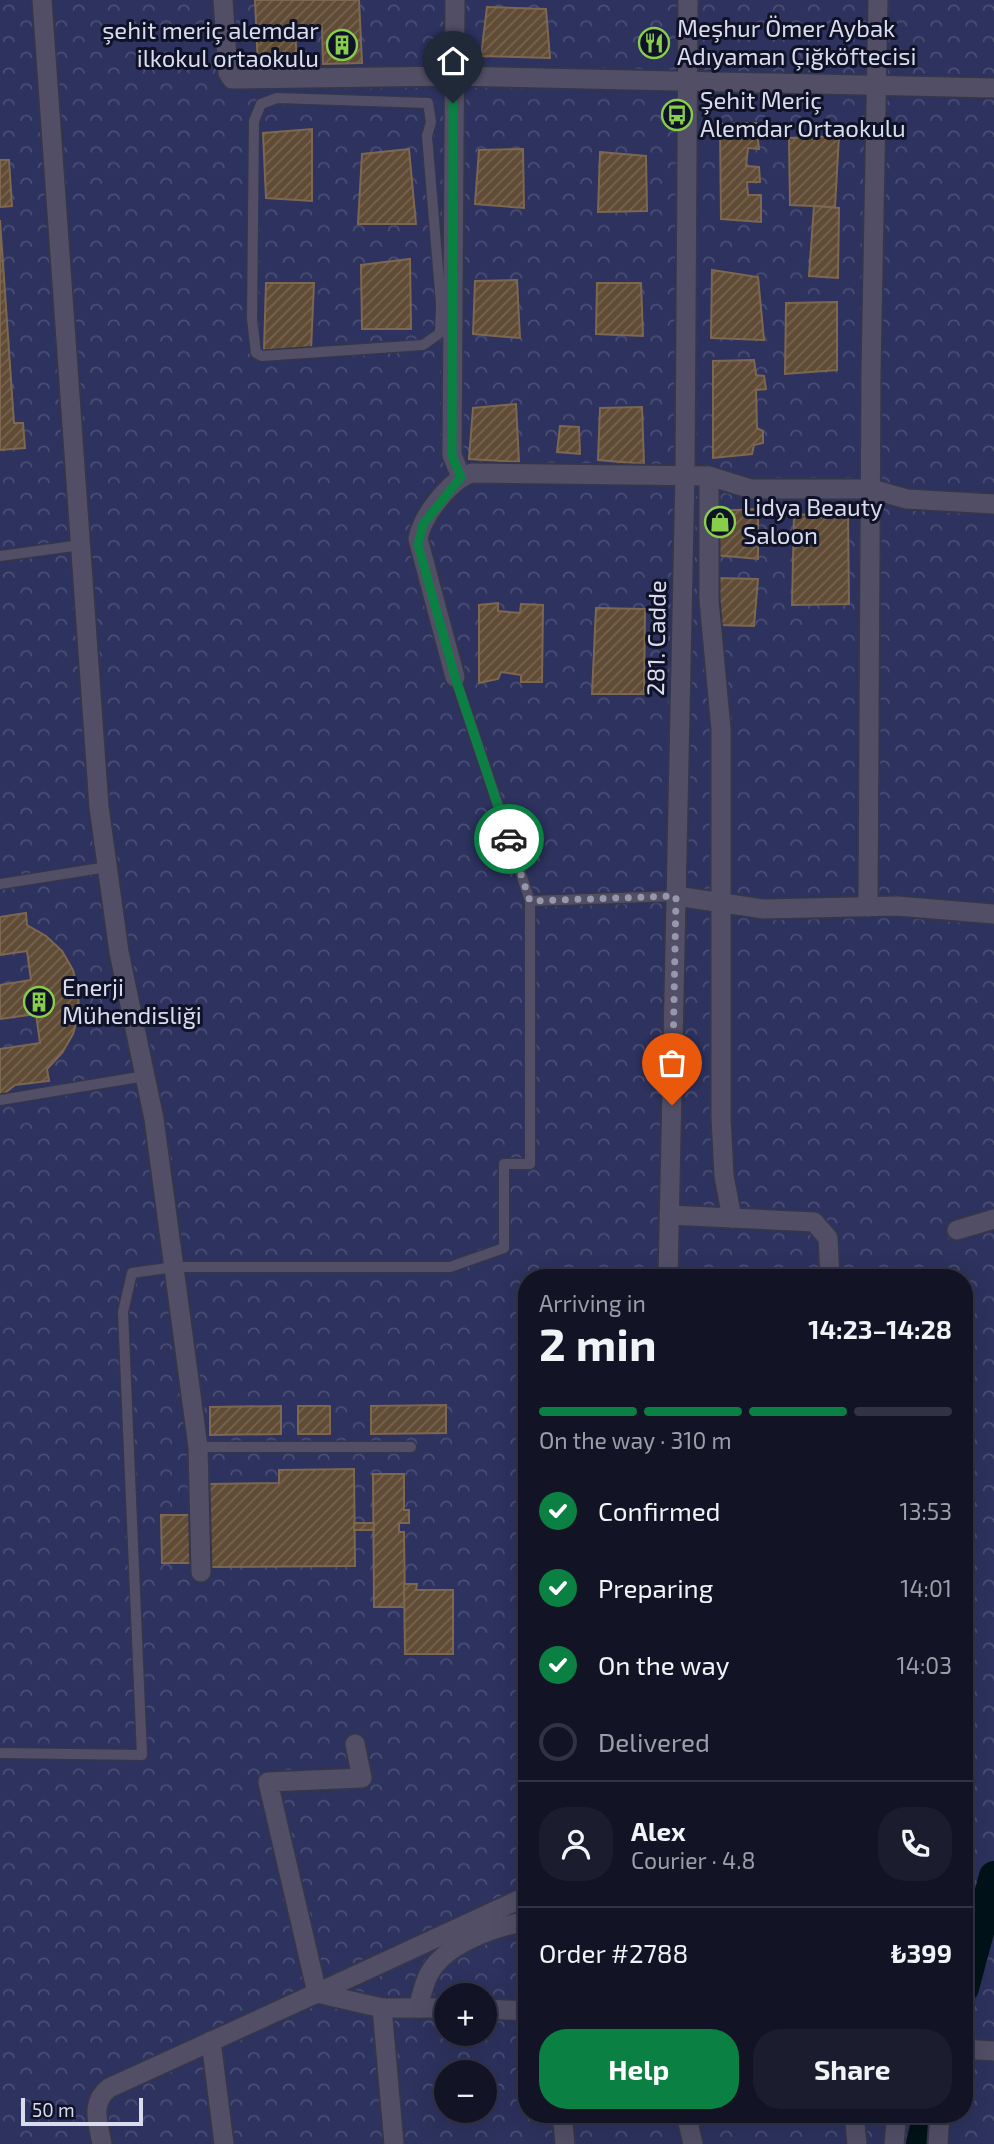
<!DOCTYPE html>
<meta charset="utf-8">
<style>
body{margin:0;font-family:"Exo 2",sans-serif;background:#1b1d2e;color:#f1f3f6;height:100vh;display:flex;flex-direction:column;font-size:26px;white-space:nowrap}
*{box-sizing:border-box;margin:0}
p{font-size:23px;color:#9c9ea7}
.icon{flex:none;width:38px;height:38px;fill:none;stroke:currentColor;stroke-width:2;stroke-linecap:round;stroke-linejoin:round}
.map{position:relative;flex:1;overflow:hidden}
.details{position:absolute;left:518px;top:1269px;width:455px;height:854px;display:flex;flex-direction:column;background:#121426;border-radius:28px;box-shadow:0 7px 28px #0002,0 0 0 2px #313343}
.details>*{flex:none}
.tools{position:absolute;left:434px;top:1983px;display:grid;gap:14px}
.tools a{display:grid;place-items:center;width:63px;height:63px;border-radius:50%;background:#121426;box-shadow:0 7px 28px #0002,0 0 0 2px #313343;font-size:35px}
.scale{position:absolute;left:21px;bottom:18px;width:122px;box-sizing:border-box;padding-left:7px;border:4px solid #d9dcec;border-top:0;font-size:19px;line-height:24px;white-space:nowrap;color:#d9dcec;-webkit-text-stroke:5px #101228;paint-order:stroke}
.pin{position:absolute;display:grid;place-items:center;width:60px;height:60px;color:#fff;margin:-72px -30px;border-radius:50% 50% 50% 0;rotate:-45deg;box-shadow:0 0 7px #0007}
.pin .icon{rotate:45deg}
.courier{position:absolute;display:grid;place-items:center;width:70px;height:70px;margin:-35px;border:5px solid #0b8043;border-radius:50%;background:#fff;color:#222;box-shadow:0 2px 9px #0007}
.summary em{font-style:normal;font-weight:700}
.summary div{display:flex;flex-direction:column-reverse}
.summary{display:flex;align-items:center;justify-content:space-between;height:119px;padding:0 21px}
h1{font-size:46px;font-weight:700;line-height:52px}
.bar{display:grid;grid-template-columns:repeat(4,1fr);gap:10px 7px;align-content:center;height:84px;padding:0 21px}
.bar i{height:9px;border-radius:5px;background:#313343}
.bar .current{background:#0b8043}
.bar p{grid-column:span 4}
.line{display:flex;align-items:center;gap:18px;padding:0 21px;border-top:2px solid #313343}
.line div{flex:1}
.round{display:grid;place-items:center;flex:none;width:74px;height:74px;border-radius:28px;background:#1b1d2e}
ol{padding:0 21px;list-style:none}
li{display:flex;align-items:center;gap:21px;height:77px}
li p{margin-inline-start:auto}
li .icon{padding:7px;border-radius:50%;background:#0b8043;color:#fff;stroke-width:4}
li:last-child{color:#9c9ea7}
li i{width:38px;height:38px;border:4px solid #313343;border-radius:50%}
.button{display:flex;gap:14px;margin-top:auto;padding:14px 21px}
.button a{flex:1;height:80px;border-radius:28px;background:#0b8043;color:#fff;font-size:28px;font-weight:700;line-height:80px;text-align:center}
.button a+a{background:#1b1d2e;color:#f1f3f6}
.map>svg:first-child{display:block}
.park{fill:url(#park-crowns);fill-rule:evenodd}
.lines{fill:none;stroke-linecap:round;stroke-linejoin:round}
.river{stroke:#001318;stroke-width:30}
.building{fill:url(#building-hatch);stroke:#7d6750;stroke-width:2}
.service-casing{stroke:#33364c;stroke-width:13}
.minor-casing{stroke:#33364c;stroke-width:23}
.tertiary-casing{stroke:#33364c;stroke-width:23}
.service{stroke:#524e66;stroke-width:10}
.minor{stroke:#524e66;stroke-width:19}
.tertiary{stroke:#524e66;stroke-width:19}
.done{stroke:#9598ab;stroke-width:7;stroke-dasharray:0 12.6}
.route{stroke:#0b8043;stroke-width:9}
.labels{text-anchor:middle;stroke-width:6;stroke-linejoin:round;paint-order:stroke}
.poi-label{font-size:24px;fill:#d9dcec;stroke:#101228;text-anchor:start}
.street-label{font-size:24px;fill:#d9dcec;stroke:#101228}
</style>
<div class="map">
<svg width="994" height="2144" viewBox="0 0 994 2144">
<defs>
<pattern id="park-crowns" width="20" height="18" patternUnits="userSpaceOnUse" patternTransform="scale(1.75)"><rect width="20" height="18" fill="#2d325e"/><path d="M2 6a3 3 0 1 1 6 0M12 15a3 3 0 1 1 6 0" fill="none" stroke="#4b4f75"/></pattern>
<pattern id="building-hatch" width="6" height="6" patternUnits="userSpaceOnUse" patternTransform="scale(1.75)"><rect width="6" height="6" fill="#604b35"/><path d="M-1 1l2-2M0 6l6-6M5 7l2-2" fill="none" stroke="#766452"/></pattern>
</defs>
<rect width="100%" height="100%" fill="#181b32"/>
<path class="park" d="M0 0H994V2144H0ZM527 1278H964V2114H527ZM446 1995H485V2034H446ZM446 2072H485V2110H446Z"/>
<g class="lines">
<g class="river">
<path d="M964 1988 994 1876"/>
<path d="M921 2144 928 2114"/>
</g>
</g>
<g class="building">
<path d="M255 0H359L362 63 323 64 322 27 295 28 297 65 258 67Z"/>
<path d="M487 7 546 9 550 58 481 56Z"/>
<path d="M756 123 759 149 748 148 746 166 759 167 760 182H747L748 195H761V222L721 219 720 124Z"/>
<path d="M312 129V201L266 198 263 133Z"/>
<path d="M839 136 835 207 790 205 789 138Z"/>
<path d="M409 149 416 224H358L362 154Z"/>
<path d="M523 149 524 208 475 204 479 150Z"/>
<path d="M600 152 646 156 647 211 598 212Z"/>
<path d="M0 160H9L12 206 0 207Z"/>
<path d="M814 206 839 208 838 278 809 276Z"/>
<path d="M0 220 14 423H23L25 448 0 450Z"/>
<path d="M410 259 411 329H362L361 265Z"/>
<path d="M712 270 758 277 764 340 711 338Z"/>
<path d="M517 280 520 338 473 334 475 281Z"/>
<path d="M266 283H314L311 349 264 350Z"/>
<path d="M597 283H641L643 336 596 334Z"/>
<path d="M837 302V370L785 374 786 303Z"/>
<path d="M754 360 756 375 764 376 766 389 756 390 757 428 763 431V443L754 445 752 454 713 458V361Z"/>
<path d="M516 404 519 462 469 459 473 408Z"/>
<path d="M642 407 644 464 598 460 600 408Z"/>
<path d="M560 426 579 427 580 454 557 452Z"/>
<path d="M758 509V559L715 555 714 511Z"/>
<path d="M848 513 849 604 792 605 794 515Z"/>
<path d="M717 578 758 579 754 626 718 625Z"/>
<path d="M498 603V611L520 613 521 604 543 605 542 682H521V675L501 672 498 679 479 683V605Z"/>
<path d="M596 608 645 609 644 694H592Z"/>
<path d="M26 913 27 925 46 936 62 951 73 970 78 991 79 1013 73 1034 62 1053 47 1069 49 1081 15 1085 0 1097V1049L40 1043 36 1014 0 1019V985L31 980 27 951 0 955V917Z"/>
<path d="M446 1405V1433L371 1434V1406Z"/>
<path d="M281 1406V1434L210 1435V1407Z"/>
<rect x="298" y="1406" width="32" height="28"/>
<path d="M354 1469 355 1566 208 1567V1484L279 1483V1470Z"/>
<path d="M373 1474H404V1510H409V1523H399V1532H404L405 1607H374Z"/>
<path d="M161 1515H190L191 1563H162Z"/>
<rect x="354" y="1523" width="20" height="7"/>
<path d="M404 1584H417L416 1590H453V1654H405Z"/>
</g>
<g class="lines">
<g class="service-casing">
<g id="service">
<path d="M277 98 428 103 431 122 427 136 441 304 440 333 423 345 262 356 256 353 252 319 254 121 261 104Z"/>
<path d="M0 556 81 545"/>
<path d="M0 884 107 867"/>
<path d="M530 901 676 896"/>
<path d="M0 1100 145 1076"/>
<path d="M198 1447H411"/>
<path d="M0 1753 142 1755 123 1312 132 1273 174 1267H450L504 1248V1164H530V901L455 677"/>
</g>
</g>
<g class="minor-casing">
<g id="minor">
<path d="M42 0 99 807 119 952 154 1119 198 1447 201 1572"/>
<path d="M223 0 228 73 232 79 454 76 994 88"/>
<path d="M455 0 452 455 461 477"/>
<path d="M709 476V600L721 729V1118L724 1176 732 1218"/>
<path d="M455 677 418 539C422 516 450 480 472 473L709 476 751 489H871L907 499 994 504"/>
<path d="M676 896 764 909 897 906 994 914"/>
<path d="M868 907 871 373 878 0"/>
<path d="M669 1215 814 1222 828 1238 830 1278"/>
<path d="M957 1230 994 1219"/>
<path d="M355 1744 362 1778 268 1782 317 1993 527 1896"/>
<path d="M382 2008 394 2144"/>
<path d="M418 2008C421 1998 423 1986 428 1976 443 1944 495 1927 527 1921"/>
<path d="M485 2009 527 2011"/>
<path d="M211 2041 224 2144"/>
<path d="M562 2114 565 2144"/>
<path d="M686 2114 693 2144"/>
<path d="M854 2114 857 2144"/>
<path d="M102 2144C98 2122 90 2103 109 2088L317 1993 382 2008H446"/>
<path d="M894 2144 897 2114"/>
<path d="M938 2144 940 2114"/>
</g>
</g>
<g class="tertiary-casing">
<g id="tertiary">
<path d="M668 1278 685 475 688 0"/>
<path d="M964 2049 994 2051"/>
</g>
</g>
<use href="#service" class="service"/>
<use href="#minor" class="minor"/>
<use href="#tertiary" class="tertiary"/>
</g>
<g class="lines">
<path class="done" d="M509 839 530 901 676 896 672 1105"/>
<path class="route" d="M453 103 452 456 461 477 423 524 418 545 455 677 509 839"/>
</g>
<defs>
<g id="restaurant-ring" transform="scale(1.575)"><circle r="9.5" fill="#101228" stroke="#87cf4a" stroke-width="1.5"/><path d="M-5-6h1v4h1v-4h1v4h1v-4h1v5L-1.5 .5V6h-2V.5L-5-1ZM5-6V6H3V1.5H1.5Q1.5-4 5-6Z" fill="#87cf4a"/></g>
<g id="building-ring" transform="scale(1.575)"><circle r="9.5" fill="#101228" stroke="#87cf4a" stroke-width="1.5"/><path d="M-4-6H4V6H1V3H-1V6H-4ZM-2.5-4.3h1.7v1.8h-1.7ZM.8-4.3h1.7v1.8H.8ZM-2.5-1h1.7V.8h-1.7ZM.8-1h1.7V.8H.8Z" fill="#87cf4a"/></g>
<g id="bus-ring" transform="scale(1.575)"><circle r="9.5" fill="#101228" stroke="#87cf4a" stroke-width="1.5"/><path d="M-5-6H5V4H4V6H2V4H-2V6H-4V4H-5ZM-3.5-4V0h7V-4ZM-3.5 1.2v1.5H-2V1.2ZM2 1.2v1.5H3.5V1.2Z" fill="#87cf4a"/></g>
<g id="shop-ring" transform="scale(1.575)"><circle r="9.5" fill="#101228" stroke="#87cf4a" stroke-width="1.5"/><path d="M-5-2.5h2.3a2.7 3.5 0 0 1 5.4 0H5L5.5 6h-11ZM-1.5-2.5h3a1.5 2.3 0 0 0-3 0Z" fill="#87cf4a"/></g>
</defs>
<g fill-rule="evenodd">
<use href="#restaurant-ring" x="654" y="43"/>
<use href="#building-ring" x="342" y="45"/>
<use href="#bus-ring" x="677" y="115"/>
<use href="#shop-ring" x="720" y="522"/>
<use href="#building-ring" x="39" y="1002"/>
</g>
<g class="labels">
<g class="poi-label">
<text x="677" y="37">Meşhur Ömer Aybak<tspan x="677" dy="28">Adıyaman Çiğköftecisi</tspan></text>
<text x="319" y="39" text-anchor="end">şehit meriç alemdar<tspan x="319" dy="28">ilkokul ortaokulu</tspan></text>
<text x="700" y="109">Şehit Meriç<tspan x="700" dy="28">Alemdar Ortaokulu</tspan></text>
<text x="743" y="516">Lidya Beauty<tspan x="743" dy="28">Saloon</tspan></text>
<text x="62" y="996">Enerji<tspan x="62" dy="28">Mühendisliği</tspan></text>
</g>
<g class="street-label">
<text transform="translate(657 638) rotate(-89)" y="8">281. Cadde</text>
</g>
</g>
</svg>
<div class="tools">
<a>+</a>
<a>−</a>
</div>
<div class="scale">50 m</div>
<div class="pin" style="left:672px;top:1105px;background:#ea580c"><svg class="icon" aria-label="bag" viewBox="0 0 24 24"><path d="M5 8h14l-1 12H6zM9 8a3 3 0 0 1 6 0"/></svg></div>
<div class="pin" style="left:453px;top:103px;background:#1f2937"><svg class="icon" aria-label="home" viewBox="0 0 24 24"><path d="M3 11l9-7 9 7M6 9v11h12V9"/></svg></div>
<div class="courier" style="left:509px;top:839px"><svg class="icon" aria-label="car" viewBox="0 0 24 24"><path d="M5 17H2v-5l4-1 3-4h7l3 4 3 1v5h-3M9 17h6M6 11h13"/><circle cx="7" cy="17" r="2"/><circle cx="17" cy="17" r="2"/></svg></div>
<section class="details">
<div class="summary"><div><h1>2 min</h1><p>Arriving in</p></div><em>14:23–14:28</em></div>
<div class="bar"><i class="current"></i><i class="current"></i><i class="current"></i><i></i><p>On the way · 310 m</p></div>
<ol>
<li><svg class="icon" aria-label="check" viewBox="0 0 24 24"><path d="M5 12l5 5 9-10"/></svg>Confirmed<p>13:53</p></li>
<li><svg class="icon" aria-label="check" viewBox="0 0 24 24"><path d="M5 12l5 5 9-10"/></svg>Preparing<p>14:01</p></li>
<li><svg class="icon" aria-label="check" viewBox="0 0 24 24"><path d="M5 12l5 5 9-10"/></svg>On the way<p>14:03</p></li>
<li><i></i>Delivered</li>
</ol>
<div class="line" style="height:126px"><a class="round"><svg class="icon" aria-label="person" viewBox="0 0 24 24"><circle cx="12" cy="8" r="4"/><path d="M4 21q1-7 8-7t8 7"/></svg></a><div><b>Alex</b><p>Courier · 4.8</p></div><a class="round"><svg class="icon" aria-label="phone" viewBox="0 0 24 24"><path d="M5 4h4l2 5-3 2q2 4 5 5l2-3 5 2v4C11 20 4 13 5 4z"/></svg></a></div>
<div class="line" style="height:91px"><div>Order #2788</div><b>₺399</b></div>
<div class="button"><a>Help</a><a>Share</a></div>
</section>
</div>
